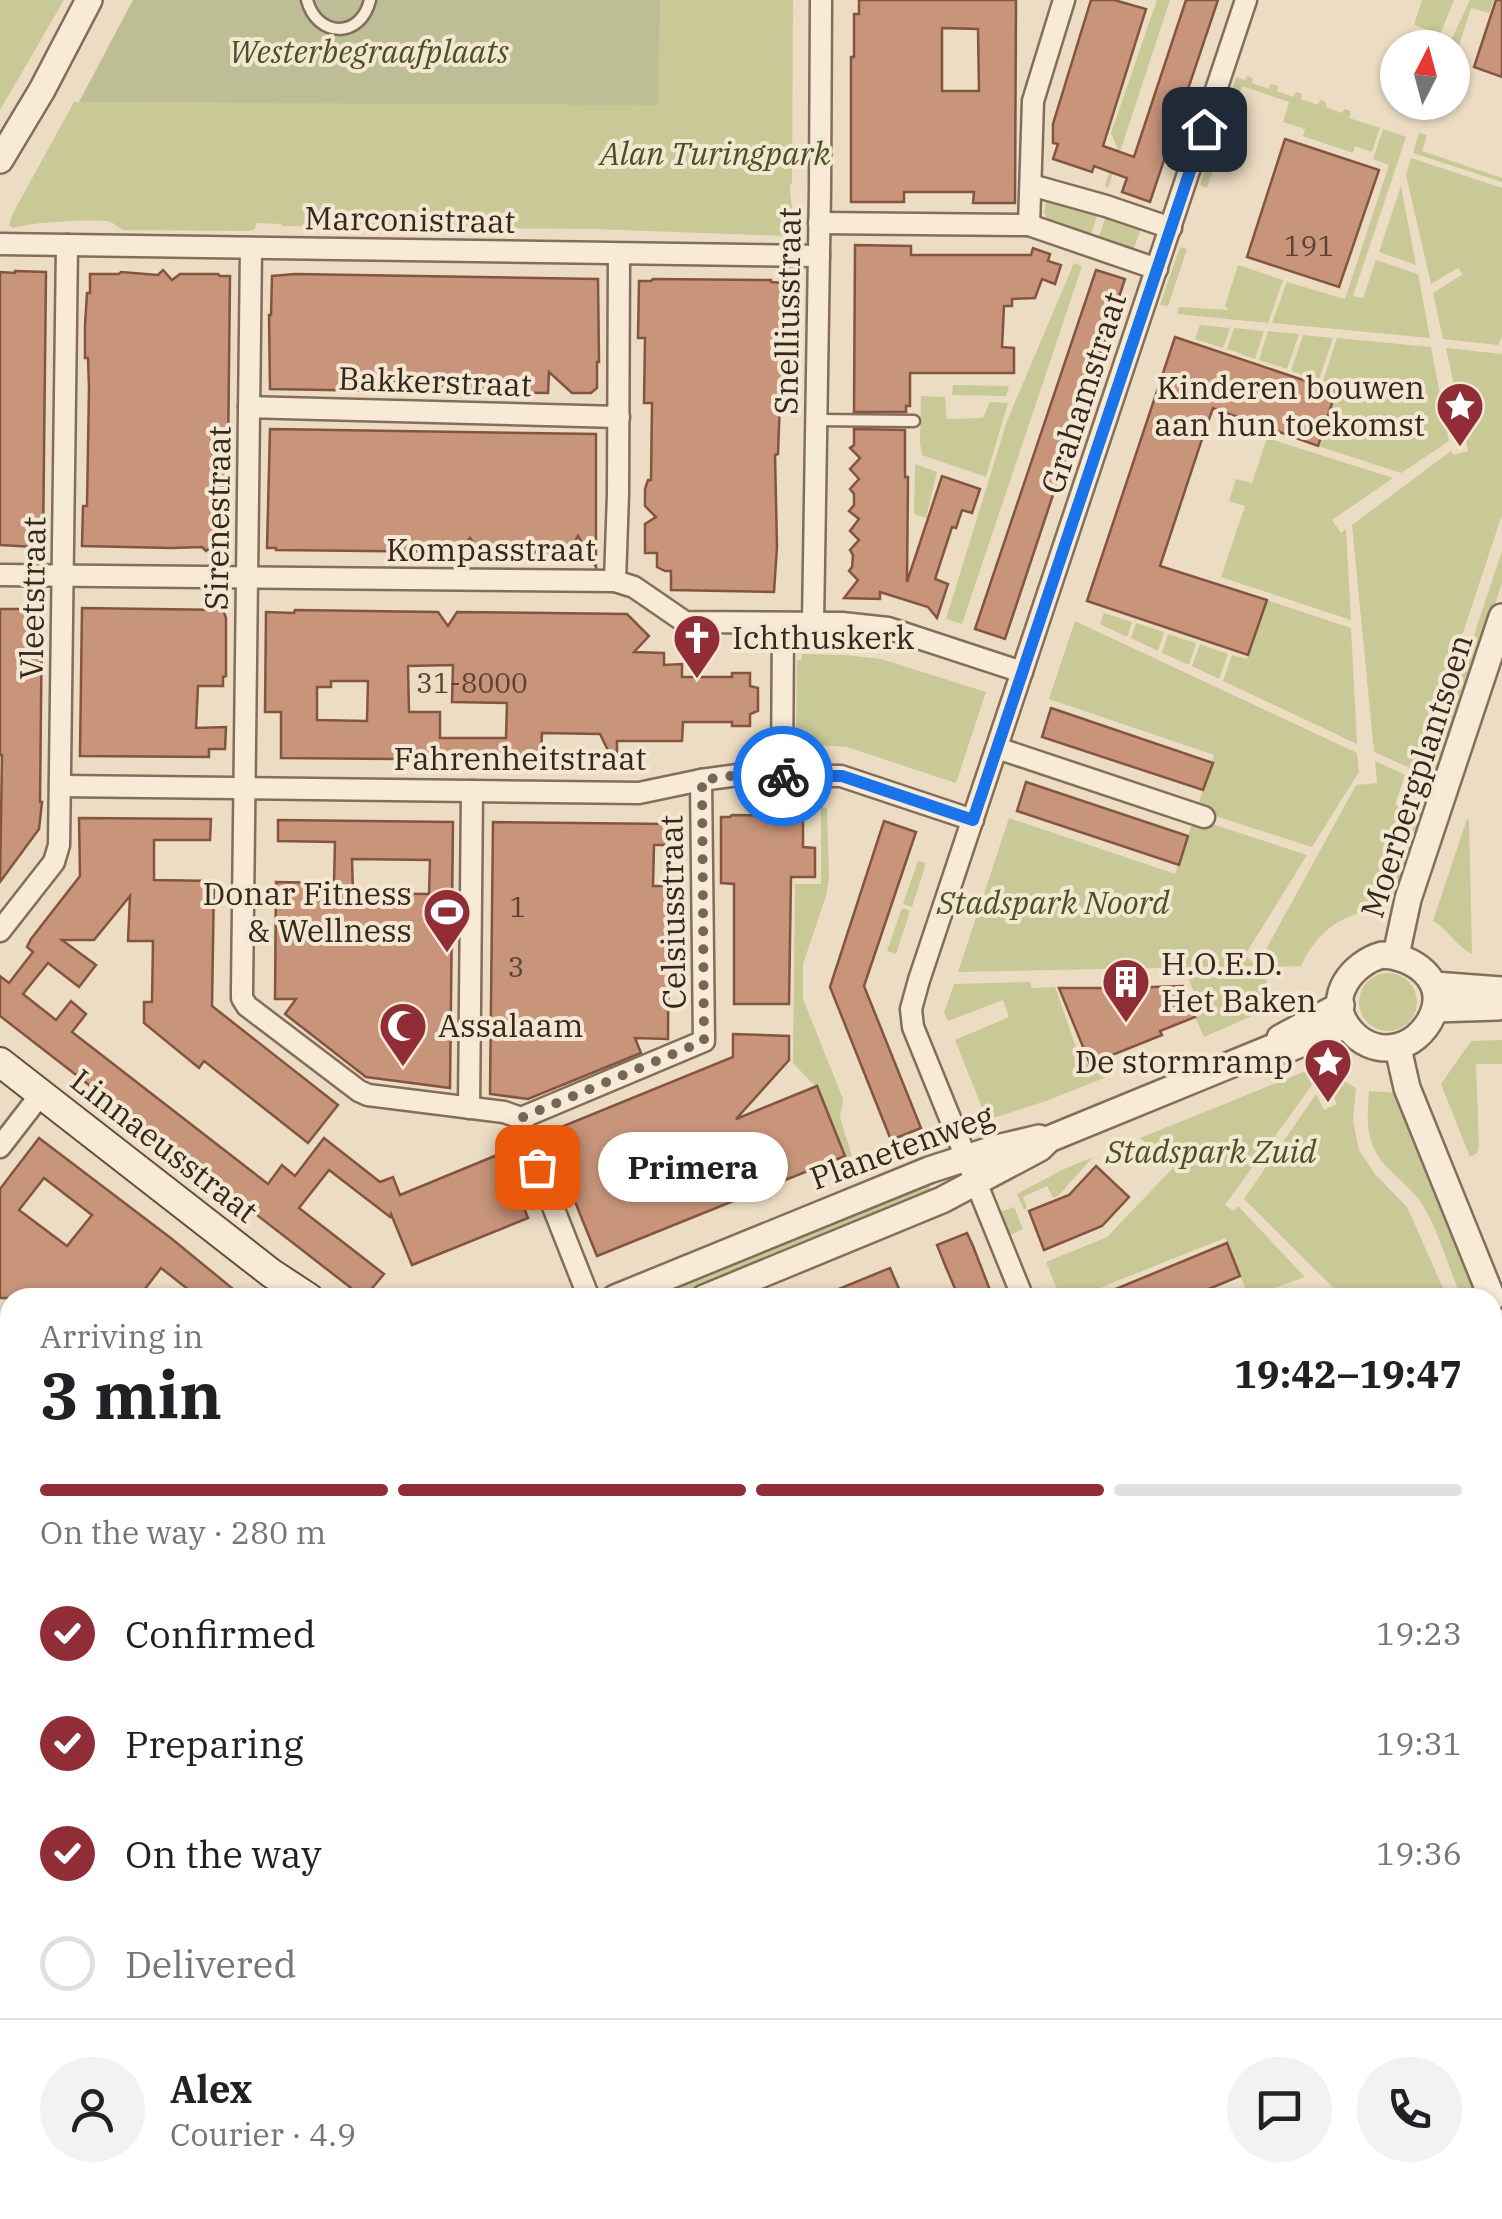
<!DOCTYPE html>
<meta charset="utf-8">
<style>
body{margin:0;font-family:"IBM Plex Serif",serif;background:#f2f2f2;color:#202124;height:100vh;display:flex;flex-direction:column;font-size:38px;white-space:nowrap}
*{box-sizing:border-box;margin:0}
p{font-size:32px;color:#757577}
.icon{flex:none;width:55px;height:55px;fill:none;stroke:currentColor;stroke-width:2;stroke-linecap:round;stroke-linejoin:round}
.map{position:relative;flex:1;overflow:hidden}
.side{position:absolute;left:0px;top:1288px;width:1502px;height:932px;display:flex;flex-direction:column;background:#fff;border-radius:30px 30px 0 0;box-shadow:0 2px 8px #0004}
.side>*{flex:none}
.needle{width:65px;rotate:6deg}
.tools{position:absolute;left:1380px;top:30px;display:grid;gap:20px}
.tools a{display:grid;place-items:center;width:90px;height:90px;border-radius:50%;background:#fff;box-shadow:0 2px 8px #0004;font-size:50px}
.pin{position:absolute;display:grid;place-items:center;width:85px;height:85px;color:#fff;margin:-42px;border-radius:20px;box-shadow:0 5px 15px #0006}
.courier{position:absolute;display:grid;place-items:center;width:100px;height:100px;margin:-50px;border:8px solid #1a73e8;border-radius:50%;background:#fff;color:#222;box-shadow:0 2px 12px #0007}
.bubble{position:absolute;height:70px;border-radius:35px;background:#fff;box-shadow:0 2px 8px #0004;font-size:32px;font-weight:700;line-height:70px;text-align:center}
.head em{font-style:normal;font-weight:700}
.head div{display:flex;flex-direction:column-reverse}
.head{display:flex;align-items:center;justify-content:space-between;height:170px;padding:0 40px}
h1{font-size:65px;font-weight:700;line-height:75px}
.bar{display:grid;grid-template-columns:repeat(4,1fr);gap:15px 10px;align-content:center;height:120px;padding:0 40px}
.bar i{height:12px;border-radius:8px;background:#e0e0e0}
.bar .active{background:#912d37}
.bar p{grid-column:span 4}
.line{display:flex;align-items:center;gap:25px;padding:0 40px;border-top:2px solid #e0e0e0}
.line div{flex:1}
.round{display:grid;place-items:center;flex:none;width:105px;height:105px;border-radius:52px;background:#f2f2f2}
ol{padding:0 40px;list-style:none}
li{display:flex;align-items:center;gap:30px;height:110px}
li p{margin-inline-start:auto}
li .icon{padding:10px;border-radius:50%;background:#912d37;color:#fff;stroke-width:4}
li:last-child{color:#757577}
li i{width:55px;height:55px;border:5px solid #e0e0e0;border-radius:50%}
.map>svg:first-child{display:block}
.green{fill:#c8c997}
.cemetery{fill:#bdbe96}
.building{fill:#c8947a;stroke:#835541;stroke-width:2.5;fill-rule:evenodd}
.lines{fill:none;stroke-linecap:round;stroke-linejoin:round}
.service-casing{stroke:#856d5b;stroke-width:15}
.minor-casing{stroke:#856d5b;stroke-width:25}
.tertiary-casing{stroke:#856d5b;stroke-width:30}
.secondary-casing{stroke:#674f3e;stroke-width:32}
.service{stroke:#f7ead6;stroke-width:10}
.minor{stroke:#f7ead6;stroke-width:20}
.tertiary{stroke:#f7ead6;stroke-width:25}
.secondary{stroke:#f7ead6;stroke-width:28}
.done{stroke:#766658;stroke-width:10;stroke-dasharray:0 18}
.route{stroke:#1a73e8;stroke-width:12}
.labels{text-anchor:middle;stroke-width:8;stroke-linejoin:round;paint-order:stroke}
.number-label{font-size:28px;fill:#5a4235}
.park-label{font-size:32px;font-style:italic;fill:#4a5125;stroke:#f4e7d2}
.street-label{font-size:32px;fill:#36271e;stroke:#f4e7d2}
.poi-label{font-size:32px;fill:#36271e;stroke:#f4e7d2;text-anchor:end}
</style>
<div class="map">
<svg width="1502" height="2219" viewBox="0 0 1502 2219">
<rect width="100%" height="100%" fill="#ecdcc3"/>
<g class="green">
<path d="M0 0H64L0 110Z"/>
<path d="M651 0H793L792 184H790V191L795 233 787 236 594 229 282 226 281 224 256 223 255 229 250 231 123 230C121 229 112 222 110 222 96 218 26 223 13 228L9 225 13 213 74 102 239 103Z"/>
<path d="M1157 0H1170L1108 188 1105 186 1117 147 1111 133Z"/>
<path d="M1422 0H1454L1435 47H1427L1432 31 1414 25Z"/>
<path d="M1470 0H1494L1489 13 1471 8 1453 63 1452 48 1448 47Z"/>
<path d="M1247 76 1253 78 1252 83 1269 89 1271 84 1278 86 1277 91 1293 97 1296 92 1302 94 1301 99 1318 105 1320 100 1326 102V107L1342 113 1344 109 1351 111 1349 118 1380 128 1372 152 1355 146 1353 153 1303 136 1305 129 1283 122 1289 102 1242 86 1207 188 1200 185 1236 77 1245 80Z"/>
<path d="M1383 129 1406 137 1353 296 1363 298 1376 260 1418 274 1430 338 1272 323 1287 282 1345 299 1389 165 1373 159Z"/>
<path d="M1419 133 1427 135 1422 151 1502 178V182L1413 153Z"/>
<path d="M1411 158 1502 188V337L1498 345 1443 339 1433 293 1463 274 1458 268 1431 284 1406 175Z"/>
<path d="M1401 186 1416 265 1379 252Z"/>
<path d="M1057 199 1098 213 1090 237 1048 222 1044 212 1046 202Z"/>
<path d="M1106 216 1141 229 1133 250 1098 239Z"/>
<path d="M1180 247 1187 249 1168 306 1160 305Z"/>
<path d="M1074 263 1082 266 962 624 946 619 1007 421Z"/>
<path d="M1238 265 1283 280 1268 323 1177 314 1179 307 1229 310 1225 306Z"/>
<path d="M1200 325 1230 328 1223 348 1195 339Z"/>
<path d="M1234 328 1264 331 1255 359 1227 349Z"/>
<path d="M1268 331 1299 334 1287 369 1259 360Z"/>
<path d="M1303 335 1333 338 1319 380 1291 371Z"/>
<path d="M1337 338 1431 347 1449 441 1401 473 1318 446 1338 387 1323 381Z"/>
<path d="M1446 348 1502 354V515L1417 771 1374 752 1352 525 1451 451 1453 455 1468 451Z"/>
<path d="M953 385 1009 386 1006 396 952 395Z"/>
<path d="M921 396 945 397 947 419 983 418 990 402 1008 403 986 477 922 455 920 443Z"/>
<path d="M1267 438 1393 478 1332 520 1341 533 1346 529 1351 620 1221 577 1245 506 1229 501 1236 479 1252 483Z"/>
<path d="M915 464 937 472 926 518 914 514Z"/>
<path d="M1502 551V583L1437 780 1427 776Z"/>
<path d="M1267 600 1351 628 1357 744 1223 681 1232 655 1247 659Z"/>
<path d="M1104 613 1132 622 1127 637 1100 624Z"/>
<path d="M1075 621 1357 753 1359 772 1312 847 1206 813 1198 806 1214 755 1049 699Z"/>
<path d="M1136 623 1164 632 1158 651 1131 638Z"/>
<path d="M1168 634 1196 643 1189 665 1162 653Z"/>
<path d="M1200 644 1228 654 1219 679 1192 666Z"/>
<path d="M802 654 845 655 881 659 986 692 956 783 847 747 800 744V739H796L797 660H801Z"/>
<path d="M1375 761 1414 779 1413 781 1404 778 1395 805 1404 809 1371 908C1361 914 1350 915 1340 921 1322 931 1309 948 1301 966L1271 967 1264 953 1356 785 1377 783Z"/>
<path d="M1424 784 1434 788 1397 897 1388 893Z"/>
<path d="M821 807 827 808 829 877 826 896 803 964V999L843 1099 840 1118 852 1156 846 1158 817 1088 793 1063 795 884H821Z"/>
<path d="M1009 818 1175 874 1193 821H1203L1307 855 1245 955 1257 966 958 972Z"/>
<path d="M1467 819 1469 820 1472 954C1458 948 1448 930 1433 921Z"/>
<path d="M918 861 926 863 912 907 903 904Z"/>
<path d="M902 908 910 911 896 954 887 951Z"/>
<circle cx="1388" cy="1002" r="29"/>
<path d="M1188 977 1265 978 1277 1005 1204 1037 1195 1017 1202 1013Z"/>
<path d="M1030 982 1032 988 1055 987 1082 1064 1075 1068 1107 1057 1114 1074 1046 1101 987 1120 955 1040 1009 1017 1003 1000 948 1021 944 1013 954 984Z"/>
<path d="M1502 1040V1064H1476L1479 1147 1477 1153 1470 1157 1441 1084 1471 1041Z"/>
<path d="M1320 1066 1356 1088 1353 1121 1359 1150 1375 1174 1407 1207 1447 1297H1343L1244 1199 1316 1094 1324 1110 1337 1104Z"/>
<path d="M1306 1071 1312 1085 1225 1205 1234 1211 1238 1206 1305 1277 1249 1297 1225 1238 1077 1297H1060L1046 1262 1107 1237 1173 1168 1140 1138Z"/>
<path d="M1369 1091 1397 1093 1480 1297H1461C1450 1271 1437 1227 1422 1204 1412 1189 1397 1178 1385 1165 1365 1144 1367 1118 1369 1091Z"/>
<path d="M1093 1157 1058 1196 1053 1198 1047 1186 1023 1197 1027 1208 1024 1210 1017 1194 1062 1170Z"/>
<path d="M926 1177 934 1197 690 1297H643Z"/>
<path d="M1014 1207 1023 1229 1008 1236 998 1213Z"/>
<path d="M1492 1330 1502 1353V1397L1493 1374Z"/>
<path d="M1492 1408 1502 1431V1648L1493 1650Z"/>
<path d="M1492 1695 1502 1704V1743L1493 1747Z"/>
<path d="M1502 1754V1933L1493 1939V1757Z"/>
<path d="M1502 1944V1990L1493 1994V1950Z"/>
<path d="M309 2210H469L473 2219H313Z"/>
<path d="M476 2210H557L535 2219H479Z"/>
</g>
<path class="cemetery" d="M133 0H660L658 105 79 102Z"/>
<g class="building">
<path d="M859 0H1016L1015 203H973L974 192H904V202H851V57H854V14H859ZM942 28 978 29 979 91H942Z"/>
<path d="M1091 0H1114L1146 9 1103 146 1134 157 1186 0H1218L1150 202 1122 192 1127 178 1094 166 1092 172 1053 159 1058 144 1053 143V124Z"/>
<path d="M1496 0H1502V77L1474 67Z"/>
<path d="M1285 139 1379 170 1339 287 1247 257Z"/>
<path d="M855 245 911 246V255H1031L1033 248 1050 254 1048 261 1061 265 1055 284 1042 279 1035 298 1012 299V306H1004L1002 347 1014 348V373H910V406H906V412H854Z"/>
<path d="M163 270 172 280 180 274H218L220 276H230L227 547H211L206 551 202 547 171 548 82 546 83 506H87L89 388 88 358H85V325L87 293H90V274H119L121 272 158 275Z"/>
<path d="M1096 270 1125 279 1005 639 975 629Z"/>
<path d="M15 271 46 272 43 546 34 545V547L0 545V272L15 273Z"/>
<path d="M295 274 598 279 599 362H597V388L591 393H572L549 372 548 393 406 391 383 370 382 391 270 389 269 315H271L272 276Z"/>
<path d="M653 279 771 280V282L784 283 783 399 780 400 778 454 775 455 777 547 774 592 671 590V571H665L657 567V553H645V524L656 517 645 506V489L648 480H651L652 403H644L645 338H638L639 281H651Z"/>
<path d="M1175 337 1336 391 1318 446 1213 408 1204 433 1160 566 1267 600 1248 655 1087 601Z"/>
<path d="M270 429 596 434V567L578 536 568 553 479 551 470 538 460 552 276 550V548H267Z"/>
<path d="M854 429 905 430V477H908L907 582 942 476 980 489 972 513 962 510 956 528 952 527 935 579 948 584 937 618 928 607 880 592V599L844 598 858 580 849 571 852 567 853 555 850 550 859 540 850 531 859 519 849 511 854 505V494L850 489 859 479 850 469 860 458 850 448 854 445Z"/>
<path d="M82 608 223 610 226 618V676L223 677V686H198L196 728 226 727 225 749H209V757L80 756Z"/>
<path d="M0 609H42L40 802H42L39 829 0 882 2 755H0Z"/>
<path d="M295 610 438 612 448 626 457 612 627 614 649 636 634 652 664 653V665L682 664V677H732V673H750V686L758 688V711L750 714V726H732V722H683L682 741H617V769L600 734 542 733 541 755H516L511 760 281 758V712H265L266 612 294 613ZM453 665 452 702 507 703 506 738H440V712H409L408 666ZM331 681H368L367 721 317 720V687H331Z"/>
<path d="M1051 708 1213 763 1203 790 1042 737Z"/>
<path d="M1026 782 1188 836 1179 865 1017 811Z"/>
<path d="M732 815 803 816V847L815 848V877H791L789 1004H734V884L721 883V817H730Z"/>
<path d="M79 818 211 819 210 840H154V880L214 881 212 1006 338 1105 308 1143 204 1061 199 1068 144 1023V1002H152L153 941H128L130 896 94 940H62L96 965 79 987 48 963 23 994 56 1020 71 1001 86 1014 72 1032 268 1184 282 1165 295 1176 324 1138 380 1182 393 1177 400 1195 502 1153 528 1218 412 1265 391 1214 390 1217 329 1170 299 1208 384 1274 364 1298 0 1016V976L9 983 33 952 27 947 31 939 80 876Z"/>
<path d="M278 820 453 822 450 1088 366 1077 285 1014 296 999H275L276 882 334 883 335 842 278 841ZM352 859 430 860 429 894 353 893Z"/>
<path d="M884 821 916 832 864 986 921 1128 891 1140 830 987Z"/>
<path d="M493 822 668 824 667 845H654L653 886H669L668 1039 635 1038 641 1053 528 1099 490 1094Z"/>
<path d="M1118 986 1119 988 1183 986 1195 1017 1160 1031 1162 1035 1090 1064 1059 988H1112Z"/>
<path d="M733 1034 789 1036V1060L736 1119 817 1086 845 1156 597 1256 548 1135 549 1132 733 1057Z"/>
<path d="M39 1138 172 1239 244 1298H199L161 1268 138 1298H0V1189ZM44 1178 92 1215 67 1246 19 1210Z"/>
<path d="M1096 1166 1129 1197 1102 1226 1044 1250 1029 1211 1069 1195Z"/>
<path d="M967 1233 973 1246 993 1298H959L945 1265 937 1245Z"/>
<path d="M1227 1243 1240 1276 1187 1298H1094Z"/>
<path d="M890 1268 903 1298H819V1297Z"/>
</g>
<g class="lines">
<g class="service-casing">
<g id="service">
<path d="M307 0C317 38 361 39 370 0"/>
<path d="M817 420 914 421"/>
<path d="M1492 2075 1502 2071"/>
</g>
</g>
<g class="minor-casing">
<g id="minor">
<path d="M1031 185 1106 206 1171 228"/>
<path d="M819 223 1029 225 1157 269"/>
<path d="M1029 225 1033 101 1064 0"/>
<path d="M0 244 819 256"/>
<path d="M251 248 242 990V998L247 1006 359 1091 368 1095 504 1112 521 1118 704 1041 701 780"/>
<path d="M249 407 619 417"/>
<path d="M0 575 615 581 634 587 685 622 842 623 888 628 1022 672"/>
<path d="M615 581 618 494 619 254"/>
<path d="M813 623 820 190 821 0"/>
<path d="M997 748 1204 817"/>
<path d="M782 776 783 623"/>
<path d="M60 786 639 793 701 780 738 775 841 776 973 820"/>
<path d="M0 931 54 862 59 845 67 245"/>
<path d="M469 1108 472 791"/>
<path d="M521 1118 525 1136 589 1298"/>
<path d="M0 1147 41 1094"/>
<path d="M1023 1298 913 1027 911 1009 919 980 1246 0"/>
<path d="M0 1343 10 1351"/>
<path d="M0 1476 10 1463"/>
<path d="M281 2210 285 2219"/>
<path d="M958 2210 962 2219"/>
<path d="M1172 2210 1175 2219"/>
<path d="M1393 2210 1396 2219"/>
<path d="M20 2219 27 2210"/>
<path d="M583 2219 605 2210"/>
</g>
</g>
<g class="tertiary-casing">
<g id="tertiary">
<path d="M0 160 42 90 89 0"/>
<path d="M1382 955C1412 956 1447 979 1433 1014 1417 1052 1372 1061 1347 1026 1326 996 1353 963 1382 955Z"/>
<path d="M1396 955 1408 899 1502 617"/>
<path d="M1434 985 1502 990"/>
<path d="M1435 1009 1498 1007 1502 1004"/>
<path d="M1280 1038 1341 1005"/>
<path d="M1398 1048 1407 1088 1492 1298"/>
<path d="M615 1298 929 1170 997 1148 1039 1138"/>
<path d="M704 1298 942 1200 1040 1148 1049 1139 1276 1046 1286 1050 1346 1025"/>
</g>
</g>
<g class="secondary-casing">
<g id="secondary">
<path d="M0 1062 271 1273 309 1298"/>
<path d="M0 1833 10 1821"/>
<path d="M0 1882 10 1869"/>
</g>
</g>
<use href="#service" class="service"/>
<use href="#minor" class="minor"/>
<use href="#tertiary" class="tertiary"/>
<use href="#secondary" class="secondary"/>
</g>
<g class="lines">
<path class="done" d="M537 1167 525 1136 521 1118 704 1041 702 780 738 775 783 776"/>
<path class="route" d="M783 776H842L973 820 1204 129"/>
</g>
<defs>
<g id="sight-pin" transform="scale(2.5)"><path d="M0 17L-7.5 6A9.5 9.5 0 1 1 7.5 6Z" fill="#912d37" stroke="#f4e7d2"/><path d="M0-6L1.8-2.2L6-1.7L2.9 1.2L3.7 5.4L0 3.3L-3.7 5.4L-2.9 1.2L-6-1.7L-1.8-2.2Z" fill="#fff"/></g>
<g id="church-pin" transform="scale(2.5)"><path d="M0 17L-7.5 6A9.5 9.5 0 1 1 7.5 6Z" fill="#912d37" stroke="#f4e7d2"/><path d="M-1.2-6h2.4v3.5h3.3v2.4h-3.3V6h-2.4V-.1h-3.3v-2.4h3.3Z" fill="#fff"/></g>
<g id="stadium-pin" transform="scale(2.5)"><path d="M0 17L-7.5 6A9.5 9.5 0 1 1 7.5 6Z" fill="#912d37" stroke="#f4e7d2"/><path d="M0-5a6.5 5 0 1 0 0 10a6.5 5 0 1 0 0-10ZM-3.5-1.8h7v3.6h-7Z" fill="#fff"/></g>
<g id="building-pin" transform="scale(2.5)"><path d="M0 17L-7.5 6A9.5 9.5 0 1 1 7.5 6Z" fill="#912d37" stroke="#f4e7d2"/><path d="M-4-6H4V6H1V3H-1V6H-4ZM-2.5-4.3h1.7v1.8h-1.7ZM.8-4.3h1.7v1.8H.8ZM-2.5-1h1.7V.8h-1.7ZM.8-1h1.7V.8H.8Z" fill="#fff"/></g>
<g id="mosque-pin" transform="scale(2.5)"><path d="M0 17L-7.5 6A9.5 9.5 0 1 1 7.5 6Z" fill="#912d37" stroke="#f4e7d2"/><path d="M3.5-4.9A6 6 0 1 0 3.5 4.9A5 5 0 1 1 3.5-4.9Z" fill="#fff"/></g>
</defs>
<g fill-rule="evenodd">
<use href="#sight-pin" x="1460" y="406"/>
<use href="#church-pin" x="697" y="638"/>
<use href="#stadium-pin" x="447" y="912"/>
<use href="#building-pin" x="1126" y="982"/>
<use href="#mosque-pin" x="403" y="1026"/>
<use href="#sight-pin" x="1328" y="1062"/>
</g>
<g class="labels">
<g class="number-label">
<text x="1309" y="256">191</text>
<text x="472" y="693">31-8000</text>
<text x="518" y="917">1</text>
<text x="516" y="977">3</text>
</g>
<g class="park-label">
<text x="369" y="63">Westerbegraafplaats</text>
<text x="715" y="165">Alan Turingpark</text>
<text x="1053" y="914">Stadspark Noord</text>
<text x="1211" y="1163">Stadspark Zuid</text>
</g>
<g class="street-label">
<text transform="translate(410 220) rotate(1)" y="11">Marconistraat</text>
<text transform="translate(788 311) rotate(-89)" y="11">Snelliusstraat</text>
<text transform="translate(435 382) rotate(2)" y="11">Bakkerstraat</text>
<text transform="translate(1084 393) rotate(-72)" y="11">Grahamstraat</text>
<text transform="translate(218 518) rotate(-89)" y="11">Sirenestraat</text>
<text x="491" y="561">Kompasstraat</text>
<text transform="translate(33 598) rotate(-89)" y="11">Vleetstraat</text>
<text x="520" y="770">Fahrenheitstraat</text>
<text transform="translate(1417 776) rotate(-72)" y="11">Moerbergplantsoen</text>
<text transform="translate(673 912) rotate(-91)" y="11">Celsiusstraat</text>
<text transform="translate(164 1146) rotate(38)" y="11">Linnaeusstraat</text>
<text transform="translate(902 1147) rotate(-20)" y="11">Planetenweg</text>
</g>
<g class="poi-label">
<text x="1425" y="399">Kinderen bouwen<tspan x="1425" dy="37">aan hun toekomst</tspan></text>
<text x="732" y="649" text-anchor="start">Ichthuskerk</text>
<text x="412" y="905">Donar Fitness<tspan x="412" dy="37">&amp; Wellness</tspan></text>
<text x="1161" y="975" text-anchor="start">H.O.E.D.<tspan x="1161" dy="37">Het Baken</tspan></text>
<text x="438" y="1037" text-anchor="start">Assalaam</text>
<text x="1293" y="1073">De stormramp</text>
</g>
</g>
</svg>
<div class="tools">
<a><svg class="needle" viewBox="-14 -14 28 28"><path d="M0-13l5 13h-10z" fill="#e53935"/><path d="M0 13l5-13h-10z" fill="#757577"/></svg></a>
</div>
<div class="pin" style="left:537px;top:1167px;background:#ea580c"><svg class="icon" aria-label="bag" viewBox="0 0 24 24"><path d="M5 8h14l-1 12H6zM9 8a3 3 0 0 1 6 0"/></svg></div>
<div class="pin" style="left:1204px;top:129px;background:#1f2937"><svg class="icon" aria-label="home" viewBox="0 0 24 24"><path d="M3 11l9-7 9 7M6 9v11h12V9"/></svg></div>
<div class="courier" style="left:783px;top:776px"><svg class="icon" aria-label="bike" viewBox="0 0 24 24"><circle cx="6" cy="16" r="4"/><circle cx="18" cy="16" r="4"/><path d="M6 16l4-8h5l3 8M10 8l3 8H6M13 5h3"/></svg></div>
<div class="bubble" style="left:598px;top:1132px;width:190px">Primera</div>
<section class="side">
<div class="head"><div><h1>3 min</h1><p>Arriving in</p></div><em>19:42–19:47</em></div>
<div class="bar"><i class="active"></i><i class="active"></i><i class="active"></i><i></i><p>On the way · 280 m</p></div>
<ol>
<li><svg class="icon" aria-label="check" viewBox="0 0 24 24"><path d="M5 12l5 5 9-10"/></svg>Confirmed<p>19:23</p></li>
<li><svg class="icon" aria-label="check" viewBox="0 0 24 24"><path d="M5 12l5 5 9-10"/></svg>Preparing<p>19:31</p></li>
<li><svg class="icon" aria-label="check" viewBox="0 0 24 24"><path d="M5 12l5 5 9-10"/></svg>On the way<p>19:36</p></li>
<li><i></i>Delivered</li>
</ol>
<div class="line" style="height:180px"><a class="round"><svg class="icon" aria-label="person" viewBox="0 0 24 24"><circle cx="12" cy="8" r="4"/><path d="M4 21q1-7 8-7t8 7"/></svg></a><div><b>Alex</b><p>Courier · 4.9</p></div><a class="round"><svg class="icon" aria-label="chat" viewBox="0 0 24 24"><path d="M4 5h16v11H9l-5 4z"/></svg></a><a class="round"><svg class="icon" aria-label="phone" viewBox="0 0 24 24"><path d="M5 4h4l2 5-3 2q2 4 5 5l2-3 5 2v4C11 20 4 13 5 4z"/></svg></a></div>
</section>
</div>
